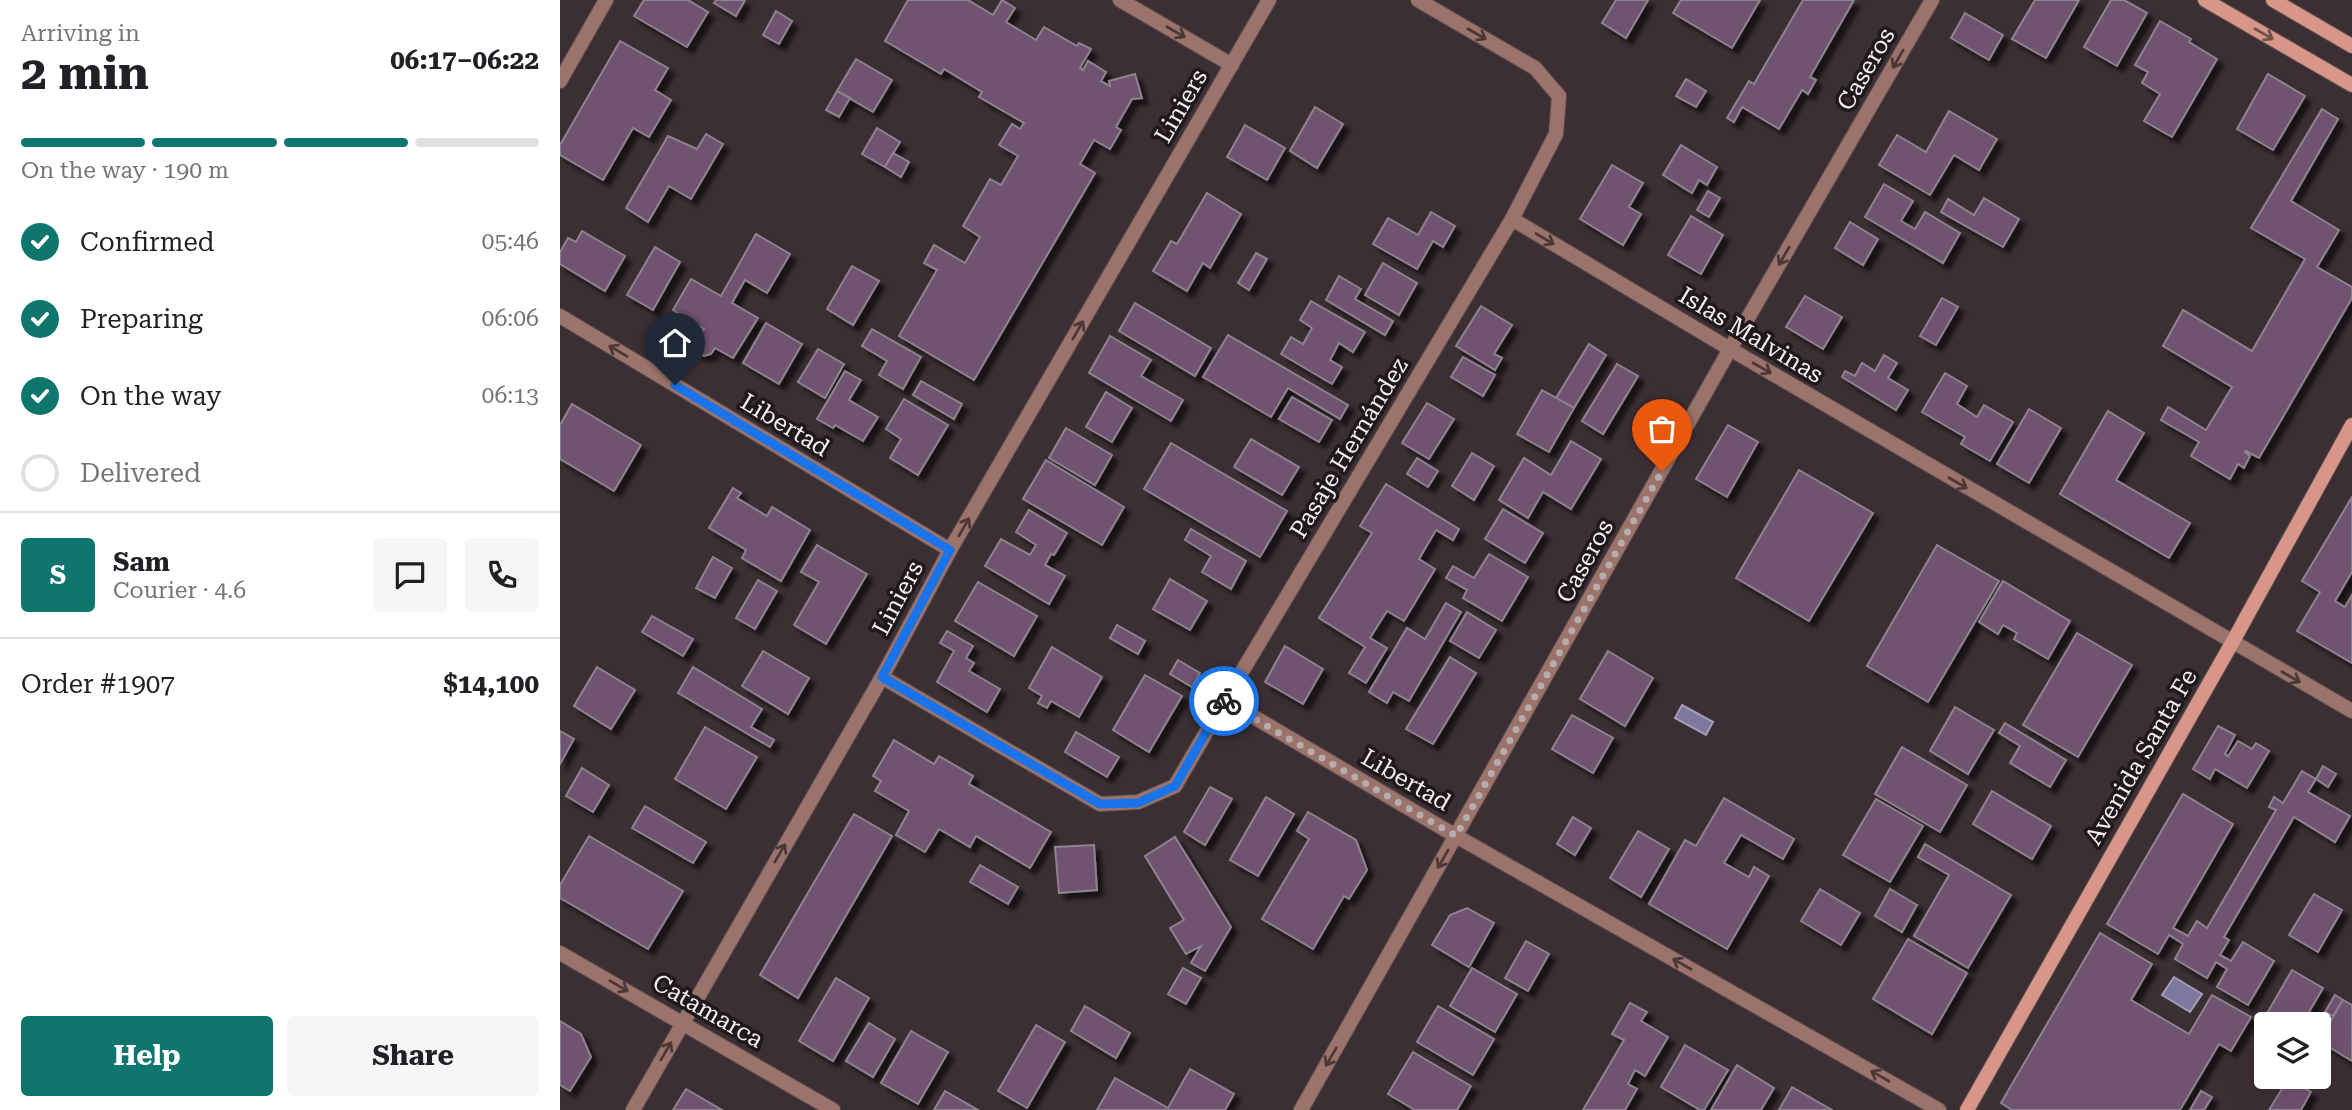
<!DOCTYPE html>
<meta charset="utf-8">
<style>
body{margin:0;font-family:"Roboto Serif",serif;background:#f6f6f6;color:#202124;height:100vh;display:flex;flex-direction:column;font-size:26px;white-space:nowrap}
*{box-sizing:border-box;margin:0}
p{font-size:23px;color:#757577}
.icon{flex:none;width:38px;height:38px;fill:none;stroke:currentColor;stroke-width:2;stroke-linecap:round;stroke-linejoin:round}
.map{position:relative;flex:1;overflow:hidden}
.drawer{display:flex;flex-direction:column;background:#fff;width:560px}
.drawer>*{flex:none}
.tools{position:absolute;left:1694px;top:1012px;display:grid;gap:14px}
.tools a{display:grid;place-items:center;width:77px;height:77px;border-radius:7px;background:#fff;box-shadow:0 7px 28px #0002;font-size:35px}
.pin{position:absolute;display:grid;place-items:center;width:60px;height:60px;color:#fff;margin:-72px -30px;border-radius:50% 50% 50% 0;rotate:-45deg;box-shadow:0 0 7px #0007}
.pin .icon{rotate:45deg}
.courier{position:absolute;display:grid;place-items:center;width:70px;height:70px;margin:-35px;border:5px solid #1a73e8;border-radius:50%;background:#fff;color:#222;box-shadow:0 2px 9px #0007}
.headline em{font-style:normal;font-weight:700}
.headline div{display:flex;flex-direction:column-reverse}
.headline{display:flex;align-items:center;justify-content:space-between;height:119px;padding:0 21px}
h1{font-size:46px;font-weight:700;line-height:52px}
.bar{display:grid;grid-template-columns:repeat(4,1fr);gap:10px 7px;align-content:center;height:84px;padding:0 21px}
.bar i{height:9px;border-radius:5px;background:#e0e0e0}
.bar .current{background:#0f766e}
.bar p{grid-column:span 4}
.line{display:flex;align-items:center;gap:18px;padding:0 21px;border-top:2px solid #e0e0e0}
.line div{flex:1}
.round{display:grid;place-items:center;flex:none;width:74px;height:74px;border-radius:7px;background:#f6f6f6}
ol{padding:0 21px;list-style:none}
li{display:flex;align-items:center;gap:21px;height:77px}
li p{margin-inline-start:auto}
li .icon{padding:7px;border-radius:50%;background:#0f766e;color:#fff;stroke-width:4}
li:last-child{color:#757577}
li i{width:38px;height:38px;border:4px solid #e0e0e0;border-radius:50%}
.button{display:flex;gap:14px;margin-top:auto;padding:14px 21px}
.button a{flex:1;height:80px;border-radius:7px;background:#0f766e;color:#fff;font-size:28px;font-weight:700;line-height:80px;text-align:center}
.button a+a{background:#f6f6f6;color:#202124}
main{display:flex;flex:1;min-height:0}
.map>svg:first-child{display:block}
.water{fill:#7e789f;stroke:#a29cb8;stroke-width:2}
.building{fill:#705270;stroke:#8d838e;stroke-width:2;filter:url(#shadow)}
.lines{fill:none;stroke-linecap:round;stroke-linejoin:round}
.street-casing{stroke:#5a4e51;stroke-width:16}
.secondary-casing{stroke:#5a4e51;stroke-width:16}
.street{stroke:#9c736a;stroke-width:14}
.secondary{stroke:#d79688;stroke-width:14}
.oneway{stroke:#4b3837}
.oneway2{stroke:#72514c}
.done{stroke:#b6acae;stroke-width:7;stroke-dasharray:0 12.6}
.route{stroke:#1a73e8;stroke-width:9}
.labels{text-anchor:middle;stroke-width:7;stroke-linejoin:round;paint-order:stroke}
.street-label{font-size:24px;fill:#f7eff1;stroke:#1f191b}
</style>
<main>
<section class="drawer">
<div class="headline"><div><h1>2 min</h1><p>Arriving in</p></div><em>06:17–06:22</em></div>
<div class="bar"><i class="current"></i><i class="current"></i><i class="current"></i><i></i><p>On the way · 190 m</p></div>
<ol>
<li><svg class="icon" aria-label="check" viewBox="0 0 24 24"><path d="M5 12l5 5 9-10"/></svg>Confirmed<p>05:46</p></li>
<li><svg class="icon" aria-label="check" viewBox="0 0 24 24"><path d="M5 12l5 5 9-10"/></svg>Preparing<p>06:06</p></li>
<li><svg class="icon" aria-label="check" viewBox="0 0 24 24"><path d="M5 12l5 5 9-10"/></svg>On the way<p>06:13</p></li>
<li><i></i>Delivered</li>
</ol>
<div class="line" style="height:126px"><b class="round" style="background:#0f766e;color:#fff">S</b><div><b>Sam</b><p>Courier · 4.6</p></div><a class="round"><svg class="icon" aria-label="chat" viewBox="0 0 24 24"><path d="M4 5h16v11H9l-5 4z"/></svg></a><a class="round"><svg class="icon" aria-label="phone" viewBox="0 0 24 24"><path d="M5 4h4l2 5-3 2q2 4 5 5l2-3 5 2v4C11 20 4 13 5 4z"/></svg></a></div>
<div class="line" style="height:91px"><div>Order #1907</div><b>$14,100</b></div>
<div class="button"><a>Help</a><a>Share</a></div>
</section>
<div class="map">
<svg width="1792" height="1110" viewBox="0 0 1792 1110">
<defs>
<filter id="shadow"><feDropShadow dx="6" dy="6" stdDeviation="2" flood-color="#0009"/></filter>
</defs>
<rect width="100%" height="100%" fill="#3c2f33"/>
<g class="water">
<path d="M1122 705 1153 722 1146 735 1115 718Z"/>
<path d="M1614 977 1642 994 1630 1012 1602 995Z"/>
</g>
<g class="building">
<path d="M84 0H128L148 12 127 47 74 16Z"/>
<path d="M156 0H185L176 16 154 3Z"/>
<path d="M348 0H408L433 15 442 0 455 8 446 22 476 40 484 27 517 46 519 43 531 49 520 68 523 70 528 61 546 72 541 81 550 86 549 81 575 74 582 98 572 99 556 127 561 130 550 149 534 140 520 164 535 173 414 380 339 336 377 270 364 263 374 245 405 263 420 237 403 226 430 179 441 185 458 156 439 145 452 124 460 129 464 123 419 97 422 92 384 69 381 74 325 41Z"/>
<path d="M1056 0H1088L1066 38 1042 23Z"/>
<path d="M1121 0H1200L1172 48 1113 13Z"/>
<path d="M1243 0H1294L1250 77 1256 80 1248 94 1242 90 1219 129 1182 107 1174 122 1167 118 1189 81 1194 84Z"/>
<path d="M1475 0H1519L1486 58 1452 39Z"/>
<path d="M1551 0H1564L1587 13 1557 66 1524 47Z"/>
<path d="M216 11 232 21 219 44 203 35Z"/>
<path d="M1405 13 1443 35 1429 60 1391 38Z"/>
<path d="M1600 21 1631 39 1629 42 1657 59 1612 137 1584 121 1600 94 1582 83 1588 72 1575 65Z"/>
<path d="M60 41 108 68 95 90 111 100 89 137 73 128 43 180 0 155V145Z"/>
<path d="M296 59 332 80 313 112 277 91Z"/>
<path d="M1708 74 1745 96 1713 150 1677 129Z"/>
<path d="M1126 79 1146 91 1136 107 1116 96Z"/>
<path d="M277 91 290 98 279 117 266 110Z"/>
<path d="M755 107 783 124 757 168 730 151Z"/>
<path d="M1762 109 1778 119 1731 201 1779 230 1757 267 1792 287V298L1699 458 1686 451 1685 452 1690 456 1684 468 1678 464 1670 479 1631 456 1639 442 1601 420 1608 407 1646 430 1672 387 1603 346 1623 310 1692 351 1745 259 1691 228Z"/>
<path d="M1389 111 1437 139 1419 170 1394 155 1370 195 1319 165 1337 135 1366 152Z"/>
<path d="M685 125 725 148 707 180 667 157Z"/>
<path d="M317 128 340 142 325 167 302 154Z"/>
<path d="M146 134 163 144 131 199 109 186 88 222 66 208 108 136 137 149Z"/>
<path d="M1121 145 1157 167 1147 185 1139 180 1132 193 1103 175Z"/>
<path d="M333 153 349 162 341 177 325 167Z"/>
<path d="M1052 165 1083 183 1069 207 1081 214 1063 245 1020 219Z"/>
<path d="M1324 184 1353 201 1341 221 1355 229 1365 212 1400 233 1383 263 1305 217Z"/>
<path d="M1148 191 1160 198 1149 217 1137 210Z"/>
<path d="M647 193 681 214 650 268 643 263 627 291 593 271 611 241 617 244Z"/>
<path d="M1424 198 1459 219 1443 247 1381 212 1388 199 1414 215Z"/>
<path d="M871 212 895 226 883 247 873 241 857 269 813 244 828 218 858 235Z"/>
<path d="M1131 216 1163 235 1141 274 1108 255Z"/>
<path d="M1290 222 1318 239 1303 265 1275 248Z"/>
<path d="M22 231 65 256 45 291 0 264V252L8 238 16 242Z"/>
<path d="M196 234 230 254 207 293 185 280 172 303 198 318 173 358 155 348 151 354 144 356 138 354 134 348V341L144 329 113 310 131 279 161 296Z"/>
<path d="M95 247 120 262 93 310 67 295Z"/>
<path d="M696 253 707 259 689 290 678 283Z"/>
<path d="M823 263 857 283 839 315 805 295Z"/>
<path d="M292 266 319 281 293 325 267 309Z"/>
<path d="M779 276 801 289 795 299 833 321 825 335 766 300Z"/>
<path d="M1245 296 1282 317 1263 349 1226 327Z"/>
<path d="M1382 298 1398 307 1376 345 1360 336Z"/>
<path d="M751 301 805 332 793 352 779 343 770 360 782 367 772 384 721 354 731 337 743 344 752 328 740 320Z"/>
<path d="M575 303 651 348 635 376 559 331Z"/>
<path d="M921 306 952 325 934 354 942 358 935 370 896 346Z"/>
<path d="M206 323 242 344 219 384 183 363Z"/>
<path d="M312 329 361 357 343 389 319 375 327 361 302 346Z"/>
<path d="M668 335 788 405 780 419 728 388 711 417 643 377Z"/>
<path d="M550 336 591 360 581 376 623 400 611 421 529 373Z"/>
<path d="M1029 344 1046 355 1014 408 996 398Z"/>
<path d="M258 349 284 364 265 398 238 382Z"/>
<path d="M1324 355 1337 363 1328 378 1348 390 1336 410 1282 377 1285 371 1295 376 1302 363 1315 371Z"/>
<path d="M903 357 935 375 923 396 891 377Z"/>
<path d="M1057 364 1078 376 1043 434 1022 421Z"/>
<path d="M285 371 301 380 289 400 318 417 303 441 275 425 273 428 257 419Z"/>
<path d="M1385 373 1407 386 1397 404 1417 417 1424 405 1453 422 1430 461 1401 444 1405 437 1362 412Z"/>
<path d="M361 381 402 404 394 419 353 395Z"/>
<path d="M982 390 1014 408 989 452 957 434Z"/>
<path d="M546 392 572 408 552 442 526 427Z"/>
<path d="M732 397 772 420 759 442 719 419Z"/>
<path d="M344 399 388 425 358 475 330 458 341 439 326 429Z"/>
<path d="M867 403 894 419 869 459 842 443Z"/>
<path d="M12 404 81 445 54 491 0 459V425Z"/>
<path d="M1469 409 1501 428 1469 483 1437 464Z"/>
<path d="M1548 411 1584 433 1556 480 1630 523 1609 558 1500 494Z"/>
<path d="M1168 425 1198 442 1167 497 1136 479Z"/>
<path d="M506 428 552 455 535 485 489 458Z"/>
<path d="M691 439 739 467 722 495 674 467Z"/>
<path d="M1011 441 1041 459 1011 509 983 492 968 518 939 500 964 458 991 475Z"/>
<path d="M611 443 727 511 700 557 584 489Z"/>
<path d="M912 453 934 466 914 500 892 486Z"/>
<path d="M857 458 878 471 868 487 847 474Z"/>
<path d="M486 460 564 507 542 545 463 499Z"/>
<path d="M1239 470 1313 513 1249 621 1176 578Z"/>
<path d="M826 484 899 529 893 540 876 530 859 559 875 569 844 621 827 611 810 638 827 648 806 683 789 673 805 647 759 618 812 533 800 526Z"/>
<path d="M173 488 181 493 177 498 207 516 212 507 250 530 221 581 182 558 186 550 149 528Z"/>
<path d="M1792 497V572L1775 601 1785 607 1792 595V663L1737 631 1760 592 1742 581Z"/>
<path d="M943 509 983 533 965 563 925 539Z"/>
<path d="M469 510 507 533 494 555 491 554 485 565 505 576 489 604 425 566 441 539 470 555 476 545 456 532Z"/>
<path d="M631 529 686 561 671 589 642 572 651 556 625 540Z"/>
<path d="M257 545 307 574 266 644 234 625 259 582 241 572Z"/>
<path d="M1377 545 1439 581 1368 702 1307 666Z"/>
<path d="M929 554 968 577 942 621 903 598 907 590 886 578 893 566 914 578Z"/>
<path d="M153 557 172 568 155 598 136 588Z"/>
<path d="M610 579 647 601 630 630 593 609Z"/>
<path d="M198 580 217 591 195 629 176 618Z"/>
<path d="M1443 581 1510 621 1488 659 1454 639 1457 633 1443 625 1438 634 1419 622Z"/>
<path d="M418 582 477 616 454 656 395 621Z"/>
<path d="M886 603 901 612 849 701 833 692 827 703 809 692 847 628 865 639Z"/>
<path d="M907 612 936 630 919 658 890 641Z"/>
<path d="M92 616 133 639 123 656 82 632Z"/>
<path d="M557 625 585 641 578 654 550 638Z"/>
<path d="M387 631 413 646 406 658 414 663 409 671 440 689 427 712 377 682 394 651 380 643Z"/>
<path d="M1517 633 1572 665 1518 757 1463 725Z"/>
<path d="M725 646 763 669 743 704 705 682Z"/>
<path d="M492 647 542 677 519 717 491 701 487 708 478 703 482 696 469 688Z"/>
<path d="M203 651 249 678 228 714 182 686Z"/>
<path d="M1048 651 1093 678 1065 726 1020 699Z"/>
<path d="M890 657 916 673 873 744 846 729Z"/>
<path d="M618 660 640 673 632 687 610 674Z"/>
<path d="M37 667 75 690 51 729 14 706Z"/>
<path d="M133 667 202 709 191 727 214 740 210 747 118 693Z"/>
<path d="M585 675 622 696 589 752 553 730Z"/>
<path d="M1395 707 1434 730 1408 774 1370 751Z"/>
<path d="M1012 715 1053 738 1033 773 992 749Z"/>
<path d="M1445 723 1506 760 1490 787 1450 763 1460 746 1439 733Z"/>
<path d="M1658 726 1675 735 1665 754 1668 756 1678 741 1692 749 1696 743 1709 751 1687 788 1655 769 1650 779 1633 769Z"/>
<path d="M145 727 197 757 166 809 115 779Z"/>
<path d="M0 731 14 739 0 764Z"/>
<path d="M516 732 559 757 547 777 505 752Z"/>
<path d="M334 740 374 764 379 756 413 776 409 784 491 832 470 868 416 836 410 847 379 829 365 852 336 835 349 811 315 791 321 781 313 776Z"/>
<path d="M1342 747 1407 785 1380 832 1315 794Z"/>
<path d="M1763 766 1776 774 1768 787 1756 779Z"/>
<path d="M22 768 49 785 33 812 6 796Z"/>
<path d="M1742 771 1756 779 1748 792 1790 816 1775 842 1734 817 1664 937 1669 940 1660 955 1671 961 1683 942 1714 961 1688 1005 1657 987 1667 969 1656 962 1647 978 1615 959 1623 944 1609 935 1598 954 1547 924 1623 794 1673 824 1613 928 1628 936 1637 921 1647 928 1716 810 1709 807 1714 797 1723 803Z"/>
<path d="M650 787 672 799 645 845 624 832Z"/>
<path d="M1432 791 1491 826 1472 859 1413 824Z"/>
<path d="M706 797 734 814 698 876 670 860Z"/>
<path d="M1164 798 1234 839 1223 859 1181 835 1164 863 1189 877 1194 867 1209 876 1167 949 1089 904 1125 840 1136 846Z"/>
<path d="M1316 799 1363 826 1330 882 1283 855Z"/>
<path d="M85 806 146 842 133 863 72 828Z"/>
<path d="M748 812 796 840 807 870 789 899 784 896 753 949 702 919 749 839 737 831Z"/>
<path d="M294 814 332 836 238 998 200 975Z"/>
<path d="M1013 817 1031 828 1015 855 997 844Z"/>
<path d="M1078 831 1109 849 1081 897 1050 878Z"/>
<path d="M29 836 123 891 88 949 0 898V885Z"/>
<path d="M615 837 671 927 645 971 631 963 641 946 626 954 610 928 624 920 585 856Z"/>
<path d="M1365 844 1451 895 1408 968 1354 936 1389 875 1358 857Z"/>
<path d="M534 845 537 890 499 893 495 847Z"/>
<path d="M420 865 458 887 448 904 410 882Z"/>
<path d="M1260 889 1300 913 1281 945 1241 921Z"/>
<path d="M1330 889 1357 905 1342 932 1315 916Z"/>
<path d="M1754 894 1782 910 1758 952 1729 935Z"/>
<path d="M907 908 934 923 909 967 872 945 890 915Z"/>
<path d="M1540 933 1592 964 1571 1000 1629 1034 1652 995 1691 1017 1671 1051 1659 1044 1620 1110H1452L1441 1103Z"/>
<path d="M1348 939 1407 973 1372 1034 1313 999Z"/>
<path d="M966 941 989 954 968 991 945 978Z"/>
<path d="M623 968 641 978 626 1004 608 994Z"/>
<path d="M912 968 957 994 935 1032 890 1006Z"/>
<path d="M1732 970 1763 988 1742 1024H1717L1705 1017Z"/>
<path d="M276 978 309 998 273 1061 239 1041Z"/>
<path d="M1775 995 1783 1000 1773 1016 1765 1012Z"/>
<path d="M1783 1000 1792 1005V1061L1759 1041Z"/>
<path d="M1070 1003 1087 1012 1081 1021 1108 1037 1085 1076 1075 1070 1068 1084 1077 1089 1065 1110H1023L1064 1040 1052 1034Z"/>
<path d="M525 1006 570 1033 556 1058 511 1031Z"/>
<path d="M878 1006 934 1039 913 1075 857 1042Z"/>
<path d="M0 1021 21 1034 31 1057 10 1091 0 1085Z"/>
<path d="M309 1023 335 1039 313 1077 286 1061Z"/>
<path d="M476 1025 505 1042 467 1108 438 1091Z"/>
<path d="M351 1031 388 1052 358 1104 321 1083Z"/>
<path d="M1125 1045 1168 1070 1144 1110H1140L1101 1087Z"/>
<path d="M853 1052 911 1086 897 1110H855L828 1094Z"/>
<path d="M1177 1065 1214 1088 1201 1110H1151Z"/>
<path d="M630 1069 674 1094 665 1110H537L555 1078 608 1108Z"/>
<path d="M1728 1079 1751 1092 1741 1110H1709Z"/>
<path d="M1232 1087 1272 1110H1219Z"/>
<path d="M126 1089 162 1110H113Z"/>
<path d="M385 1091 418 1110H374Z"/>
<path d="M1641 1091 1652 1097 1644 1110H1630Z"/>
</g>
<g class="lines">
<g class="street-casing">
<g id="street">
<path d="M560 0 672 65"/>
<path d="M858 0 975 68 999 96 996 134 952 219 1170 349 1792 711"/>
<path d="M0 81 46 0"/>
<path d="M0 316 390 550"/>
<path d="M322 677 540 804 578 802 615 786 665 700 896 836 1379 1110"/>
<path d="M665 700 952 219"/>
<path d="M0 953 273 1110"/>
<path d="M73 1110 322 677 390 550 709 0"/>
<path d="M741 1110 1170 349 1372 0"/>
</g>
</g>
<g class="secondary-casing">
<g id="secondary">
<path d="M1645 0 1792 85"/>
<path d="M1713 0 1792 46"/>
<path d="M1407 1110 1672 643 1792 425"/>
</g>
</g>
<use href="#street" class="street"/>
<use href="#secondary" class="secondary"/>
</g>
<defs><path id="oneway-shaft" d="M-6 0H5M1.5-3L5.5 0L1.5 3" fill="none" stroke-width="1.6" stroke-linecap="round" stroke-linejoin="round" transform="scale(1.75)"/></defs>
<g class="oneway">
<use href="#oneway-shaft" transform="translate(616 32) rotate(30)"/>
<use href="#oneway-shaft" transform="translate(917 34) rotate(30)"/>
<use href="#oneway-shaft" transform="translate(1338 59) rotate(120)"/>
<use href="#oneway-shaft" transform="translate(985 239) rotate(31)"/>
<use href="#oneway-shaft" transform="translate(1224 256) rotate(120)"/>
<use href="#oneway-shaft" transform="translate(518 330) rotate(-60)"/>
<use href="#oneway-shaft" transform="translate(58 351) rotate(-149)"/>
<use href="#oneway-shaft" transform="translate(1202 368) rotate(30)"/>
<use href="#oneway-shaft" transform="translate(1398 483) rotate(30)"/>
<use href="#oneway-shaft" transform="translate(404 527) rotate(-60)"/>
<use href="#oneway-shaft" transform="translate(1731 677) rotate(30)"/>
<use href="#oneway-shaft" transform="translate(220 853) rotate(-60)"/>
<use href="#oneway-shaft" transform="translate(883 859) rotate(120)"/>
<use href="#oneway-shaft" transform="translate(1122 964) rotate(-150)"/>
<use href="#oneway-shaft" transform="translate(59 986) rotate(30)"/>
<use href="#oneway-shaft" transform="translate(106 1051) rotate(-60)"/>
<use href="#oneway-shaft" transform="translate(771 1057) rotate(120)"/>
<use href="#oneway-shaft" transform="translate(1320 1076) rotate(-150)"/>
</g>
<use class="oneway2" href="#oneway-shaft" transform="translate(1704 34) rotate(30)"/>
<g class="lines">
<path class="done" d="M664 701 896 836 1102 471"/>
<path class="route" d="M115 385 390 550 322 677 540 804 578 803 615 786 664 701"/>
</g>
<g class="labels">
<g class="street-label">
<text transform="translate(1306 69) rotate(-60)" y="8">Caseros</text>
<text transform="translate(621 106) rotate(-60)" y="8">Liniers</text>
<text transform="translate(1191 335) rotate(31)" y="8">Islas Malvinas</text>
<text transform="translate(225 425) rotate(31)" y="8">Libertad</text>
<text transform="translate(789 448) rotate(-59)" y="8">Pasaje Hernández</text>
<text transform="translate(1025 561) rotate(-61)" y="8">Caseros</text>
<text transform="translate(338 598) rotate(-62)" y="8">Liniers</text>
<text transform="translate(1581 757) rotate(-60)" y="8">Avenida Santa Fe</text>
<text transform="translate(846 780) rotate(30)" y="8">Libertad</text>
<text transform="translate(148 1011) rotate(30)" y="8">Catamarca</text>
</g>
</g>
</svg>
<div class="tools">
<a><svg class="icon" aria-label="layers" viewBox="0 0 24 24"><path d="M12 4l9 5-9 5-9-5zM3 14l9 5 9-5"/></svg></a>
</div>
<div class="pin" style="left:1102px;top:471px;background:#ea580c"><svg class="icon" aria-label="bag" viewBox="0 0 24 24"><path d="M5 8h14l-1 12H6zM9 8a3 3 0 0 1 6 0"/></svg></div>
<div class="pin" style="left:115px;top:385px;background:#1f2937"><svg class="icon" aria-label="home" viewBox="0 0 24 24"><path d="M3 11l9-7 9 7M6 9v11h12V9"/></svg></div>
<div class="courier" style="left:664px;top:701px"><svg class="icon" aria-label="bike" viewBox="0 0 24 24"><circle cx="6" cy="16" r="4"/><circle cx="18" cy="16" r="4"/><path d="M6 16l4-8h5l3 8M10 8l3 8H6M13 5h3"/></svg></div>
</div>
</main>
